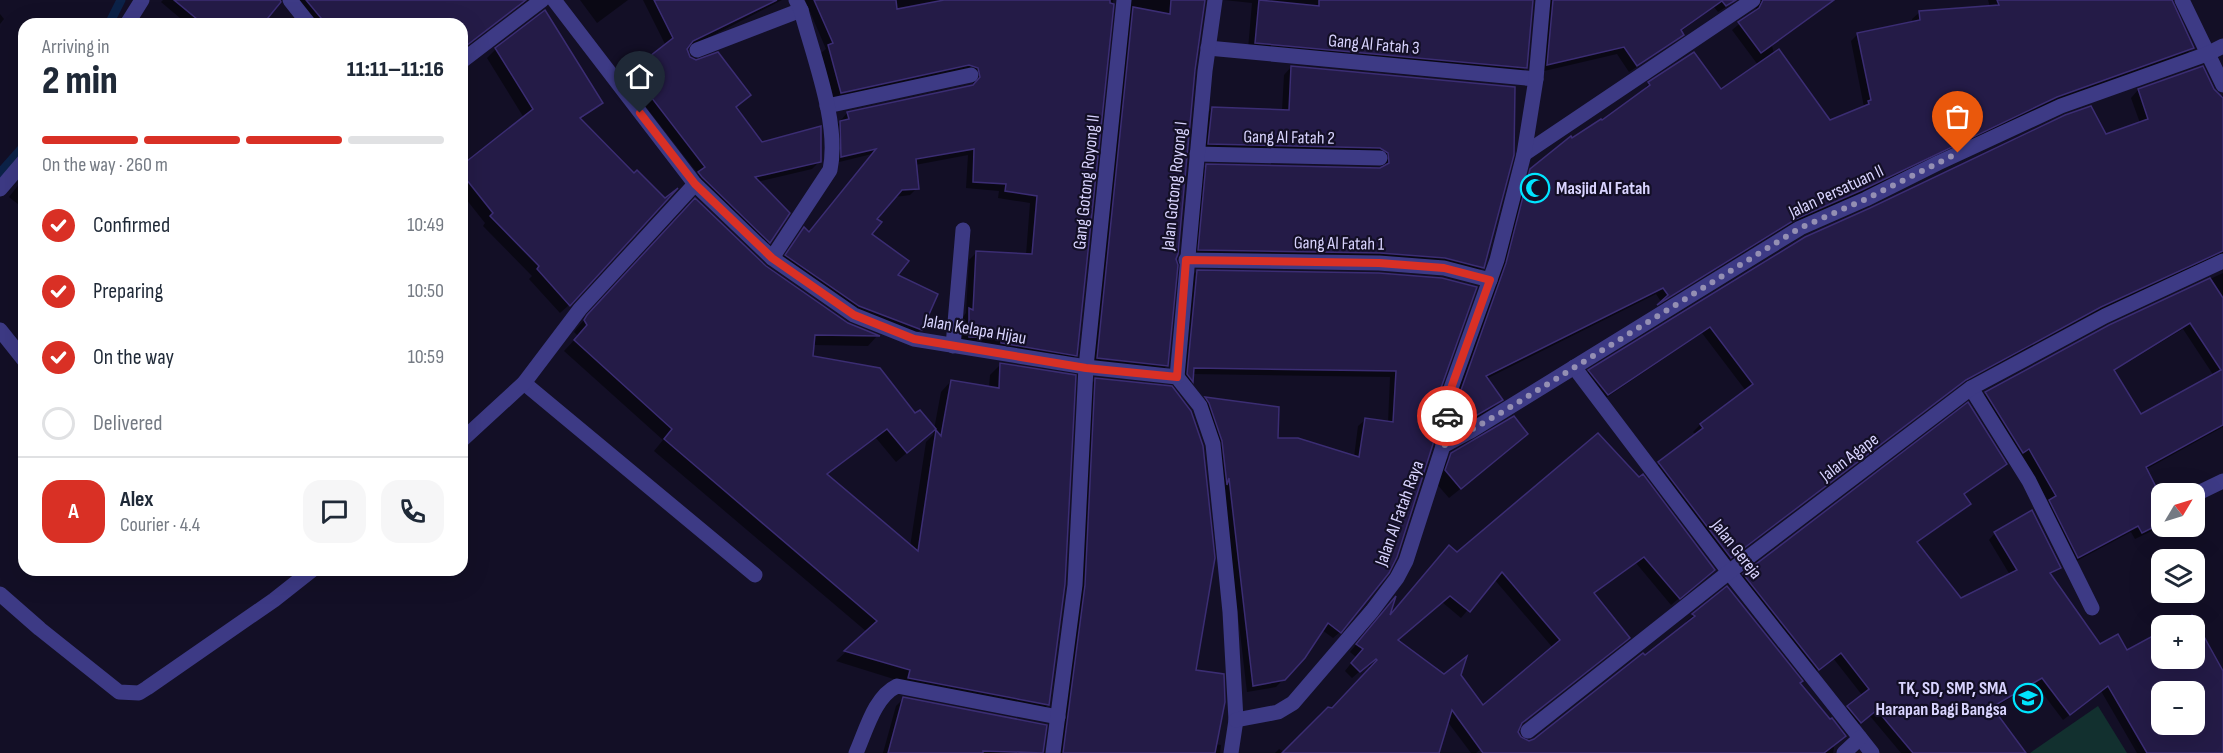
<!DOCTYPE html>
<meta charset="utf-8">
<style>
body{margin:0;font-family:"Sofia Sans Condensed",sans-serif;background:#f6f6f7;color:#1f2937;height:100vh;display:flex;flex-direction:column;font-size:22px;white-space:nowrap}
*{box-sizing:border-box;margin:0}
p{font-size:20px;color:#747a83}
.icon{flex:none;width:33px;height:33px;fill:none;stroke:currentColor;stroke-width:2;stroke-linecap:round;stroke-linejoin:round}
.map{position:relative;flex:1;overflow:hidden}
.sheet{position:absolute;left:18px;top:18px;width:450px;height:558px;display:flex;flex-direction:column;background:#fff;border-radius:18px;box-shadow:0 6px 24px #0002}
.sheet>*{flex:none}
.needle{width:39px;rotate:52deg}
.tools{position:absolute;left:2151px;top:483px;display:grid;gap:12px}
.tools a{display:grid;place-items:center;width:54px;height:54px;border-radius:12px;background:#fff;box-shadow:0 6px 24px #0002;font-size:30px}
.pin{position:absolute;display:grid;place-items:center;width:51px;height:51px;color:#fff;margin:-62px -26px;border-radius:50% 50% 50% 0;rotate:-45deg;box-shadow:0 0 6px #0007}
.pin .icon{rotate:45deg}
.courier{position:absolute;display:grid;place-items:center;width:60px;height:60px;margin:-30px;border:4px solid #d93025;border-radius:50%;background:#fff;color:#222;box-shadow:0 2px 8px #0007}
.headline em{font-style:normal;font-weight:800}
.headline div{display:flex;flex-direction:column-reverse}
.headline{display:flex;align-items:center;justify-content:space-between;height:102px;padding:0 24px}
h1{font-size:39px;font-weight:800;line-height:45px}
.bar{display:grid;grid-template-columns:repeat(4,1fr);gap:9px 6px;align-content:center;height:72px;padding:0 24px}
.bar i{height:8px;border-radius:4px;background:#e0e1e3}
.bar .current{background:#d93025}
.bar p{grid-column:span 4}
.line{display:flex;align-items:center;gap:15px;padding:0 24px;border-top:2px solid #e0e1e3}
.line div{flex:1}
.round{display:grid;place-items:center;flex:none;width:63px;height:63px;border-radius:18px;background:#f6f6f7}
ol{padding:0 24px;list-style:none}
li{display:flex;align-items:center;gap:18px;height:66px}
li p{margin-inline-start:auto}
li .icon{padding:6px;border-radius:50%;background:#d93025;color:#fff;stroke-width:4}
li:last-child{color:#747a83}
li i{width:33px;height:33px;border:3px solid #e0e1e3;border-radius:50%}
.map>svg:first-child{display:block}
.green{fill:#12302f}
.shadow{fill:#0007;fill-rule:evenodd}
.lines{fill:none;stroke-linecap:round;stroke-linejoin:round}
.stream{stroke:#0c2248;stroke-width:9}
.building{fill:#241b47;stroke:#3b2d73;stroke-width:1.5;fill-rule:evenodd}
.lane{stroke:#3d3a85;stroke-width:15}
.street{stroke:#3d3a85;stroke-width:15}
.done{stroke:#948fb3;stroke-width:6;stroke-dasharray:0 10.8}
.route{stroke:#d93025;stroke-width:8}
.labels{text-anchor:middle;stroke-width:4.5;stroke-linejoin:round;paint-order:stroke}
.street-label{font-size:18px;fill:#d9d4ff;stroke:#130f26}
.poi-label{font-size:18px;font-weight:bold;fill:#d9d4ff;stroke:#130f26;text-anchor:start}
</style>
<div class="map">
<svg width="2223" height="753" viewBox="0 0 2223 753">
<rect width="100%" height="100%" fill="#130f26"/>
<path class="green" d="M2098 706 2127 753H2030Z"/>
<g class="shadow">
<path d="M163 0H280L261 24H187L161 2Z"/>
<path d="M289 0H528L463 48 462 24H309Z"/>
<path d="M580 0H628L597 23Z"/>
<path d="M643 0H782L686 49 689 58 735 108 761 144 820 161 812 169 757 182 769 242 762 249 692 181 698 174 625 80 666 46Z"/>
<path d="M805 0H1113L1076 355 1069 362 962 344 963 317 966 313 969 260 976 253 1026 255 1030 203 998 198 999 191 966 188 968 155 915 165 917 188 910 195 895 197 875 219 870 234 896 276 936 294 920 330 913 337 851 313 779 263 797 236 804 229 808 233 872 154 835 163 833 130 847 113 974 86 971 75 834 99 821 53 826 49Z"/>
<path d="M1122 0H1204L1194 70 1175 259 1167 366 1159 373 1090 365Z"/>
<path d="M1224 0H1532L1526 68 1518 75 1248 49 1252 3Z"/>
<path d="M1542 0H1737L1718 12 1714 7 1680 32 1682 34 1675 42 1629 72 1617 54 1540 72Z"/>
<path d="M1752 0H1827L1800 25 1772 46 1774 54 1829 122 1864 107 1851 41 1858 34 1913 23 1912 19 1920 12 1990 7 1988 0H2172L2193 48 2185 55 1787 226 1659 305 1662 303 1656 294 1486 379 1501 400 1494 407 1449 434 1453 402 1524 177 1572 140 1601 122 1643 92 1642 91 1649 83 1720 91 1758 65 1732 30 1755 11 1756 7Z"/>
<path d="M0 14 4 19 0 24Z"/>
<path d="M496 49 601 103 580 120 569 305 560 313 529 279 532 276 483 226 485 223 462 194V166L524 118 487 58Z"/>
<path d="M1291 67 1514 88 1482 267 1475 275 1192 257 1199 173 1207 165 1382 168 1381 160 1201 151 1205 116 1212 108 1282 111 1284 75Z"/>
<path d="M2202 68 2216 94 2223 96V263L2210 259 2092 314 1957 386 1723 564 1652 470 1696 435 1693 432 1700 425 1746 391 1702 333 1600 402 1582 378 1589 371 2105 136 2140 123 2131 98 2138 90Z"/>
<path d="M24 178V209L9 197Z"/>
<path d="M685 210 848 324 877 336 868 346 813 345 812 357 915 416 934 429 896 462 876 438 826 475 910 547 926 442 933 435 941 392 951 381 989 388 990 375 1001 364 1048 705 1038 715 900 681 836 661 867 632 654 451 663 440 564 351 578 336 574 332 577 328Z"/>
<path d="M1197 271 1442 279 1340 632 1333 638 1322 630 1304 658 1276 687 1247 692 1223 487 1199 405 1206 398 1277 408 1276 440 1354 457 1358 426 1365 420 1388 423 1390 377 1192 374V381L1186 387 1181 381 1190 278Z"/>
<path d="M2223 273V427L2145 470 2162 502V526L2135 539 2131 532 2071 564 2043 509 2049 503 2021 455 1978 400 1986 393 2110 326ZM2183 329 2214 376 2141 416 2114 371Z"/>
<path d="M1096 379 1194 671 1215 744 1221 745 1220 753H1056L1088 387Z"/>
<path d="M1598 435 1713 570 1671 605 1636 563 1593 594 1621 645 1518 726 1519 737 1525 742 1535 740 1687 624 1686 622 1693 615 1799 684 1834 748 1833 753H1507L1496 738 1476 753H1471L1447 721 1438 753H1275L1279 749 1285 752 1332 710 1371 668 1367 665 1352 678 1345 671 1356 657 1350 652 1388 605V619L1457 554ZM1494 579 1553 648 1483 707 1396 640 1442 602 1461 618Z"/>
<path d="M1515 445 1449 498 1435 482 1441 465 1452 454Z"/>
<path d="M2005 464 1963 495 1962 510 1916 543 1960 600 2010 575 1989 540 1995 533 2059 567 2050 575 2100 646 2162 658H2194V626L2191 617 2223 677V753H2137L2101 691 2063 720 2035 683 1992 709 2015 753H1901L1870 716 1854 728 1842 713 1862 695 1833 658 1811 675 1737 581 1744 575ZM2162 692H2194V724H2162Z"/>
<path d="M903 699 1045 726 1043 753H883L896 706Z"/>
</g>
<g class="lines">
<g class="stream">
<path d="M109 24 121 0"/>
<path d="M0 173 24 146"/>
</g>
</g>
<g class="building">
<path d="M174 0H280L281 2 263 24H203Z"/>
<path d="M306 0H526L462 49V24H326Z"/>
<path d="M654 0H777L693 41 687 49 690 57 696 60 718 52 731 69 751 95 736 107 762 142 821 126V162L755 177 790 213 770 243 702 177 698 172 705 167 631 71 673 38Z"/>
<path d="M814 0H896L897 9 944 0H1110V3L1114 4 1077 356 1001 343 1002 338 969 337V308L973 310 976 251 1032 254 1037 196 1005 191 1006 184 973 182 974 149 916 159 919 189 902 190 877 219 882 222 872 234 909 261 898 275 938 294 922 330 859 306 785 255 804 227 809 232 876 149 841 157 840 121 849 119 847 112 973 85 980 77 978 68 969 65 841 93 828 45 833 43Z"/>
<path d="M1171 0H1205L1195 70 1178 254 1176 259 1178 265 1168 366 1097 358 1133 7 1170 14Z"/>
<path d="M1259 0 1319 6V0H1533L1527 68 1255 43Z"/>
<path d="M1553 0H1736L1726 6 1722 1 1681 30 1684 35 1637 66 1624 47 1547 65Z"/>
<path d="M1763 0H1834L1761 53 1738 22 1759 8Z"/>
<path d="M1997 0H2172L2194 48 2057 97 1862 190 1796 219 1657 305 1668 295 1663 288 1486 376 1503 400 1455 428 1460 393 1506 263 1530 169 1571 136 1572 138 1601 119 1602 120 1650 85 1648 82 1694 52 1721 89 1779 49 1830 120 1869 104 1868 101 1871 100 1857 33 1920 20 1919 11 1999 5Z"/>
<path d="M545 10 603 103 580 118 634 173 637 170 665 198 678 188 570 306 537 269 539 266 490 216 493 213 462 174V165L533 109 495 48Z"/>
<path d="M1291 66 1515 87 1514 155 1484 268 1445 258 1380 253 1198 250 1206 164 1380 168 1389 163 1388 153 1380 148 1208 144 1212 107 1289 110Z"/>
<path d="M2203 66 2214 89 2223 98V251L2101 307 1966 380 1731 558 1658 462 1703 428 1700 424 1753 384 1710 327 1608 395 1588 370 1805 237 1870 208 2065 115 2091 106 2106 134 2148 119 2138 89Z"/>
<path d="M695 198 766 266 848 323 880 336 815 335 813 356 880 368 915 413 920 410 936 429 907 453 887 429 827 474 918 551 936 430 941 436 951 380 999 388 1000 363 1076 375 1065 584 1049 705 908 678 910 670 844 651 877 621 664 439 672 429 574 340 587 325 584 320 587 315Z"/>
<path d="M1197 270 1379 273 1442 278 1477 287 1441 388 1433 444 1397 557 1389 573 1341 633 1328 623 1305 658 1285 680 1253 686 1229 478 1227 485 1222 441 1209 403 1205 397 1279 407 1278 438H1298L1359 457 1365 418 1393 422 1396 371 1194 368 1193 382 1187 374Z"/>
<path d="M2210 278 2223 298V425L2146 467 2162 499V523L2142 533 2138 526 2078 558 2049 500 2056 496 2029 449 2023 453 1985 392 2109 325ZM2190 323 2221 370 2141 414 2114 370Z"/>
<path d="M1095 378 1172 386 1191 411 1203 446 1215 558 1196 670 1224 674 1225 702 1215 753H1063L1085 585Z"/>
<path d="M1968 402 2007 464 1964 494 1971 504 1917 542 1961 598 2017 570 1994 532 2032 510 2061 568 2050 573 2100 644 2118 634 2127 650 2162 631V658H2194V626H2172L2192 615 2223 671V753H2147L2108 686 2070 715 2042 678 1992 707 2026 753H1913L1877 710 1861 723 1847 706 1869 689 1841 653 1819 670 1743 574ZM2162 692H2194V724H2162Z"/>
<path d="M1514 416 1528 434 1461 489 1445 470 1451 453Z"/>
<path d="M1598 433 1639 477 1643 474 1715 570 1680 599 1644 557 1594 593 1630 638 1522 723 1518 732 1521 737 1529 741 1534 739 1643 653 1645 655 1695 616 1692 614 1727 586 1803 681 1800 683 1830 719 1832 718 1846 736 1824 753H1483L1452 710 1439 753H1282L1328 707 1332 708 1377 660 1376 659 1360 672 1351 663 1363 649 1356 644 1396 596 1390 615 1449 545 1457 552ZM1502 572 1560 640 1483 705 1461 675 1467 656 1444 674 1398 640 1450 596 1470 612Z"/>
<path d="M903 697 1047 725 1043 753 983 751V753H888Z"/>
</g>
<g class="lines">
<g class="lane">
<path d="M0 330 24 360"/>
<path d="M2194 495 2223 481"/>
</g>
<g class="street">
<path d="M290 0 309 24"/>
<path d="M554 0 695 184 772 258 854 315 914 339 1086 367 1177 377 1200 406 1213 444 1230 612 1236 720 1231 753"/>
<path d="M2182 0 2223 85"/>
<path d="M127 24 142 0"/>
<path d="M1208 48 1536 79"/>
<path d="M697 50 801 10"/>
<path d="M462 61 542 0"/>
<path d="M827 106 971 75"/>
<path d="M1197 154 1380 158"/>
<path d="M1524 154 1753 0"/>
<path d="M0 189 24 161"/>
<path d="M772 258 830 170C840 124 813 56 801 10L796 0"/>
<path d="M1186 260 1379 263 1444 268 1490 280"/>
<path d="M953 346 963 230"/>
<path d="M1574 367 1729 572 1872 753"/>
<path d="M1177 377 1205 71 1215 0"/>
<path d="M524 383 755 575"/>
<path d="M1971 388 2029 481 2092 608"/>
<path d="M462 440 524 383 580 309 695 184"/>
<path d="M1443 446 1469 432 1800 228 1866 199 1938 163 2061 106 2207 54 2223 46"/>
<path d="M0 594 40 629 119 692 139 693 147 688 274 600 312 570"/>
<path d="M1236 720 1278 712 1293 703 1372 611 1397 578 1406 561 1443 446 1450 391 1497 260 1524 154 1536 79 1543 0"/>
<path d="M1528 731 1729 572 1971 388 2105 316 2223 261"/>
<path d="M856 753C866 731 874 697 897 686L1058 717"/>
<path d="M1053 753 1075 585 1086 367 1124 0"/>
<path d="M1844 753 1860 738"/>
</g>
</g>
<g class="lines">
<path class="done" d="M1447 416 1443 446 1504 411 1800 228 1866 199 1958 153"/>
<path class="route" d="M640 113 695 184 772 258 854 315 914 339 1086 368 1177 377 1186 260 1379 263 1444 268 1490 280 1450 391 1447 416"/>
</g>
<defs>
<g id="mosque-ring" transform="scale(1.5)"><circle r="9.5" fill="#130f26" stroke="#00e5ff" stroke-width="1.5"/><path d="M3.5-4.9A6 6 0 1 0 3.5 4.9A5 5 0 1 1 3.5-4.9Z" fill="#00e5ff"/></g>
<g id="school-ring" transform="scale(1.5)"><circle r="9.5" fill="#130f26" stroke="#00e5ff" stroke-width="1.5"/><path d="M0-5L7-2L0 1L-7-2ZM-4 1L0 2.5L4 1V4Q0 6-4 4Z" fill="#00e5ff"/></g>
</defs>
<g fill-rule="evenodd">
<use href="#mosque-ring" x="1535" y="188"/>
<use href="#school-ring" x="2028" y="698"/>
</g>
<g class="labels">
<g class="street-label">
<text transform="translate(1374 44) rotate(5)" y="6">Gang Al Fatah 3</text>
<text transform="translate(1289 137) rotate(1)" y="6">Gang Al Fatah 2</text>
<text transform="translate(1086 182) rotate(-84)" y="6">Gang Gotong Royong II</text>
<text transform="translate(1174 186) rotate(-84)" y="6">Jalan Gotong Royong I</text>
<text transform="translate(1836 191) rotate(-25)" y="6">Jalan Persatuan II</text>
<text transform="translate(1339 243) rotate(1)" y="6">Gang Al Fatah 1</text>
<text transform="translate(975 329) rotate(10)" y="6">Jalan Kelapa Hijau</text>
<text transform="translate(1849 457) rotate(-37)" y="6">Jalan Agape</text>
<text transform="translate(1399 513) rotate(-70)" y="6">Jalan Al Fatah Raya</text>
<text transform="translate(1737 549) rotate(52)" y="6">Jalan Gereja</text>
</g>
<g class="poi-label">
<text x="1556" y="194">Masjid Al Fatah</text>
<text x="2007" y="694" text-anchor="end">TK, SD, SMP, SMA<tspan x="2007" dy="21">Harapan Bagi Bangsa</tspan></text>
</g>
</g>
</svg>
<div class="tools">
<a><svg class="needle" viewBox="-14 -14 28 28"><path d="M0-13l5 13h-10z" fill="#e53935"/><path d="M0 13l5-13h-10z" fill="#747a83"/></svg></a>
<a><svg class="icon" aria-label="layers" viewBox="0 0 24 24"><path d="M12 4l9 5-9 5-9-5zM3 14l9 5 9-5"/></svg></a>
<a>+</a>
<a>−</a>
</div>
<div class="pin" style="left:1958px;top:153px;background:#ea580c"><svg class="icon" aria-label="bag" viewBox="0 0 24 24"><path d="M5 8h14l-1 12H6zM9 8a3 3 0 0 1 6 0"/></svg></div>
<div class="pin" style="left:640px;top:113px;background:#1f2937"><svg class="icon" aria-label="home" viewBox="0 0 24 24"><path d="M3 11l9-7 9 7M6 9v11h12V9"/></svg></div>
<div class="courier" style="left:1447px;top:416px"><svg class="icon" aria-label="car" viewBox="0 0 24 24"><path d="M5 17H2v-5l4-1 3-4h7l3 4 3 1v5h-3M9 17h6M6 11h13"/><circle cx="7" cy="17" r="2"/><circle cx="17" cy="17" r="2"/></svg></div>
<section class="sheet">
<div class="headline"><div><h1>2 min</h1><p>Arriving in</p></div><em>11:11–11:16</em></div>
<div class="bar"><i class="current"></i><i class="current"></i><i class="current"></i><i></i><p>On the way · 260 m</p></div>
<ol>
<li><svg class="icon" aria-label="check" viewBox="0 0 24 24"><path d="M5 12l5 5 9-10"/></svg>Confirmed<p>10:49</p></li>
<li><svg class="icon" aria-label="check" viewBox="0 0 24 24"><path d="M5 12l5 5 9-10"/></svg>Preparing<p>10:50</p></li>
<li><svg class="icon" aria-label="check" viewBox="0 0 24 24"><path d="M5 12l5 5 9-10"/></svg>On the way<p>10:59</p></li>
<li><i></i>Delivered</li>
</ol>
<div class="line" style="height:108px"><b class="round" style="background:#d93025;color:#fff">A</b><div><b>Alex</b><p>Courier · 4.4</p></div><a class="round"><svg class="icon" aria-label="chat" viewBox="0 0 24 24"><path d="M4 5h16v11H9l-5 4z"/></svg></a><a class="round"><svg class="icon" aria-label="phone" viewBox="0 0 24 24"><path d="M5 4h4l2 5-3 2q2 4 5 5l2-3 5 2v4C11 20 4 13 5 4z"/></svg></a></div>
</section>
</div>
